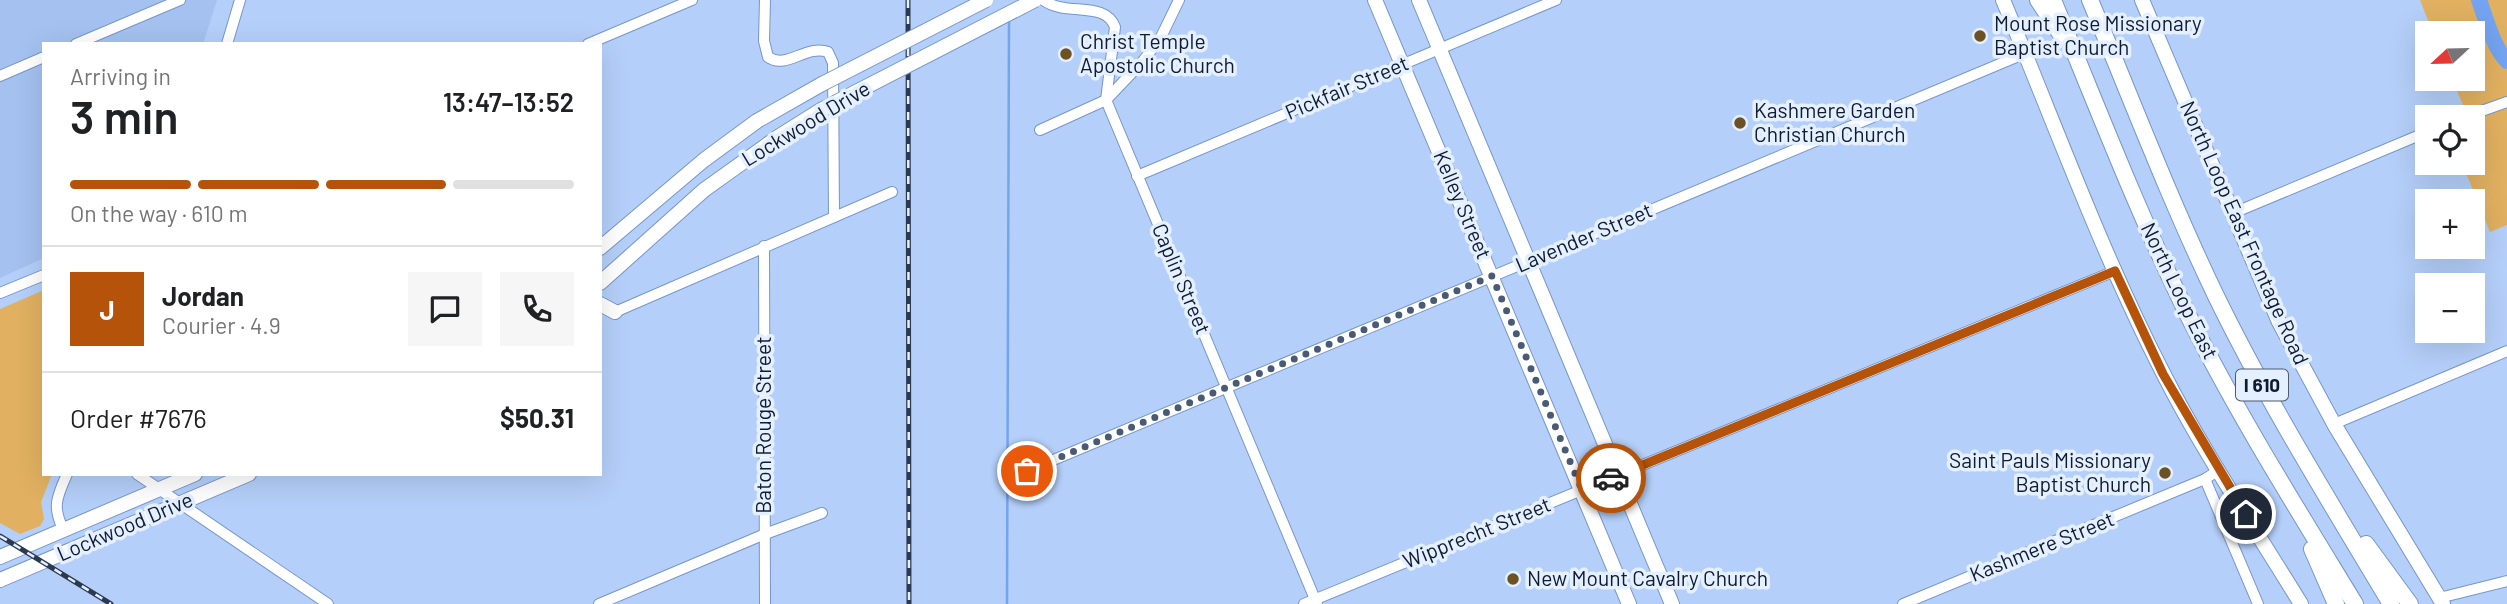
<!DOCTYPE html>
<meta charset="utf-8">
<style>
body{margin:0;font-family:Barlow,sans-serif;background:#f6f6f6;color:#202124;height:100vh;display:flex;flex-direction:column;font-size:26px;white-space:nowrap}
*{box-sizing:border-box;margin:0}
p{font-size:23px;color:#757577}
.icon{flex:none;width:38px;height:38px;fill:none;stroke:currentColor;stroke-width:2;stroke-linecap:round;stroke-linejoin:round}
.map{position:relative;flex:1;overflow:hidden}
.side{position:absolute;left:42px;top:42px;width:560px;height:434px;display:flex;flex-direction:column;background:#fff;border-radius:0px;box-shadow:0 7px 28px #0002}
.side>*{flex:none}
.needle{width:46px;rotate:248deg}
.tools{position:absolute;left:2415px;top:21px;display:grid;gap:14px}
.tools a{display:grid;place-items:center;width:70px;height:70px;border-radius:0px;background:#fff;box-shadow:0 7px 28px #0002;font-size:35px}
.pin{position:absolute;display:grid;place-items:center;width:60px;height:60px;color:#fff;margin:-30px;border:4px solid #fff;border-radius:50%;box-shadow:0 2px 7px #0007}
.courier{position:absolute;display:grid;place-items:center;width:70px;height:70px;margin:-35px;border:5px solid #b45309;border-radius:50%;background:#fff;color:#222;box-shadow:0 2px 9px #0007}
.headline em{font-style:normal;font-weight:600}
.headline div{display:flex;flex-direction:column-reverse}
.headline{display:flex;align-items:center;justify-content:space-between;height:119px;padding:0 28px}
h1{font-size:46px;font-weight:600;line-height:52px}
.bar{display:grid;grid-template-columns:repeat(4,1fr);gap:10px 7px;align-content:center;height:84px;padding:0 28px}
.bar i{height:9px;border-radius:5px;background:#e0e0e0}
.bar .on{background:#b45309}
.bar p{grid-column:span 4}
.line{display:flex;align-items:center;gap:18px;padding:0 28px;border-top:2px solid #e0e0e0}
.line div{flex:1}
.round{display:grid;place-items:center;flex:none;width:74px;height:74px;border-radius:0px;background:#f6f6f6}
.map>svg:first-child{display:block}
.built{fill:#a4c1ef}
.green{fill:#e1b161}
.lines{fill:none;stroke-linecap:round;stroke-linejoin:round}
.stream{stroke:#74a4f1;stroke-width:2.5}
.river{stroke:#74a4f1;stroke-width:16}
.minor-casing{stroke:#7796c8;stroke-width:12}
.major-casing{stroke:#7796c8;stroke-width:16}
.highway-casing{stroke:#7796c8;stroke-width:18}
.minor{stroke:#fff;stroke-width:10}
.major{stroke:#fff;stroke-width:14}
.highway{stroke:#fff;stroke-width:16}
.rail-casing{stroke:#2c3a51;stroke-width:5}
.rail{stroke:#e4efff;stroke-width:2.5;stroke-dasharray:8;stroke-linecap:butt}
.major-bridge-casing{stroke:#7796c8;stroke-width:16;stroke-linecap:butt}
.major-bridge{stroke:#fff;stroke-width:14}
.done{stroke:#495a75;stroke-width:7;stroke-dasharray:0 12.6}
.route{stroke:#b45309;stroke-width:9}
.poi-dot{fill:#6b5123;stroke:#e4efff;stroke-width:2.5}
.labels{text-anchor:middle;stroke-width:7;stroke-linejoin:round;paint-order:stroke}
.shield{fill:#e4efff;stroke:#4f5b6d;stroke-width:2}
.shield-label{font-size:19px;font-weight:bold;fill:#0f1b2e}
.poi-label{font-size:21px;fill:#0f1b2e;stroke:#e4efff;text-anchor:start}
.street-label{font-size:21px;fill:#0f1b2e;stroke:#e4efff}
</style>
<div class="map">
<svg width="2507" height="604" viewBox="0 0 2507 604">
<rect width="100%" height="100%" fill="#b4cff9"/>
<path class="built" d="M0 0H217L203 44H44V258L0 278Z"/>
<g class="green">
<path d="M2420 0H2507V225L2490 232 2462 163H2473V117H2468L2452 79H2473V33H2433Z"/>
<path d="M44 290V474H52L41 502 44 519 40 526 20 534 0 523V309Z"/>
</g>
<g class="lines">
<path class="stream" d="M1007 604 1009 19"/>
<path class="river" d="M2479 0C2486 19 2493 47 2507 61"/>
<g class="minor-casing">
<g id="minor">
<path d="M765 0 764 41 768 57C787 70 806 44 828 52L833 63 834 217"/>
<path d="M1043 0C1066 17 1105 0 1115 27L1106 100 1317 604"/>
<path d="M76 44 180 0"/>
<path d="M227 44 240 0"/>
<path d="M588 44 692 0"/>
<path d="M0 76 44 57"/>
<path d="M2465 117 2507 102"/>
<path d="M1040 130 1106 100 1143 61 1161 37 1179 0"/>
<path d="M1137 176 1556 0"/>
<path d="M2231 214 2427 132"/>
<path d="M764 246 765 604"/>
<path d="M0 293 44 275"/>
<path d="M615 312 892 192"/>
<path d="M2334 424 2507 351"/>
<path d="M1027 471 2026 53"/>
<path d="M137 474 328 604"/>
<path d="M2205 479 2258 604"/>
<path d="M63 529C52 506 57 497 67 474"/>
<path d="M2439 598 2507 581"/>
<path d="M599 604 765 534 822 513"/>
<path d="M1304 604 2115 271"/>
<path d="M1903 604 2205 479 2219 470"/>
</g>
</g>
<g class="major-casing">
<g id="major">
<path d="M1375 0 1629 604"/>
<path d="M1419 0 1672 604"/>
<path d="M2003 0C2055 124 2101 252 2162 371 2203 452 2254 527 2301 604"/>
<path d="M2142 0 2279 322 2334 424 2443 604"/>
<path d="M600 248 704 160 757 121 822 84"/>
<path d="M600 283 704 190 778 137 821 110"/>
<path d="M600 304 615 312"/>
<path d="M0 557 195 474"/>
<path d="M0 580 249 474"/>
</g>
</g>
<g class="highway-casing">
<g id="highway">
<path d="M2038 0 2062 36"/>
<path d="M2053 0C2096 104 2136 208 2185 309 2235 410 2296 507 2355 604"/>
<path d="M2090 0C2131 98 2169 198 2215 294 2267 401 2330 502 2391 604"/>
<path d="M2366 544 2410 604"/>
<path d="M2312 549 2336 604"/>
</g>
</g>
<use href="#minor" class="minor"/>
<use href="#major" class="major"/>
<use href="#highway" class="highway"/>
<g class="rail-casing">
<g id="rail">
<path d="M908 0 909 604"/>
<path d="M0 536 111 604"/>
</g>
</g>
<use href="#rail" class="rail"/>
<g class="major-bridge-casing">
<g id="major-bridge">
<path d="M822 84 986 0"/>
<path d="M821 110 1035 0"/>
</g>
</g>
<use href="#major-bridge" class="major-bridge"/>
</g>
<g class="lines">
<path class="done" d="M1027 471 1492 276 1582 490 1611 478"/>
<path class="route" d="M1611 478 2115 271 2163 374 2246 514"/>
</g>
<g class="poi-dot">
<circle cx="1980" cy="36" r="7"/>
<circle cx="1066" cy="54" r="7"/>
<circle cx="1740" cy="123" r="7"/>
<circle cx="2165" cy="473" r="7"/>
<circle cx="1513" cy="579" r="7"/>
</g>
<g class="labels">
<rect class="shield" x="2236" y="369.5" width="52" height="31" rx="5"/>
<g class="shield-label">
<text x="2262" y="392">I 610</text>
</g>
<g class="poi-label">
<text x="1994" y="31">Mount Rose Missionary<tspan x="1994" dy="24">Baptist Church</tspan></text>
<text x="1080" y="49">Christ Temple<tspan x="1080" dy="24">Apostolic Church</tspan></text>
<text x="1754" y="118">Kashmere Garden<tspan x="1754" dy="24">Christian Church</tspan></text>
<text x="2151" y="468" text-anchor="end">Saint Pauls Missionary<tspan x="2151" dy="24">Baptist Church</tspan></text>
<text x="1527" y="586">New Mount Cavalry Church</text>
</g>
<g class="street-label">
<text transform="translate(1347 88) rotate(-23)" y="7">Pickfair Street</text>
<text transform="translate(806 124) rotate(-31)" y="7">Lockwood Drive</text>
<text transform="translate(1462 205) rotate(67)" y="7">Kelley Street</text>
<text transform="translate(2244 233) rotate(66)" y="7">North Loop East Frontage Road</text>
<text transform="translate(1584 238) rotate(-23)" y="7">Lavender Street</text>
<text transform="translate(1181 279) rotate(67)" y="7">Caplin Street</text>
<text transform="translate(2179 291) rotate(64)" y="7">North Loop East</text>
<text transform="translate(764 425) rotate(-90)" y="7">Baton Rouge Street</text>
<text transform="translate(125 527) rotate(-23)" y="7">Lockwood Drive</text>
<text transform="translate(1477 533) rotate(-22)" y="7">Wipprecht Street</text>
<text transform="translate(2042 547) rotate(-22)" y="7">Kashmere Street</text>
</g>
</g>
</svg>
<div class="tools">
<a><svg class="needle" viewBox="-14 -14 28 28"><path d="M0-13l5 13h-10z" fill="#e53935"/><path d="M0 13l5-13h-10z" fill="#757577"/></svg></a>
<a><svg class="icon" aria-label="locate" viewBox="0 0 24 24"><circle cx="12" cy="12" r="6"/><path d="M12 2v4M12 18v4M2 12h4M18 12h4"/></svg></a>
<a>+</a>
<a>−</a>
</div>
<div class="pin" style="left:1027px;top:471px;background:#ea580c"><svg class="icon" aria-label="bag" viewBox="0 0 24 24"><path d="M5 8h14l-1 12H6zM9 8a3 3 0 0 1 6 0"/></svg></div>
<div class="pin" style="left:2246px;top:514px;background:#1f2937"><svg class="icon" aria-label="home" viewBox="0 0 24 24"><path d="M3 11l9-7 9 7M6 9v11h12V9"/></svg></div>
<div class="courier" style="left:1611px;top:478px"><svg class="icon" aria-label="car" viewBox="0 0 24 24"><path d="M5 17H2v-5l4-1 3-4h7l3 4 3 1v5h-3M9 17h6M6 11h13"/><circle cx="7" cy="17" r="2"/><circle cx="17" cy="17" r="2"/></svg></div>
<section class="side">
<div class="headline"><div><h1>3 min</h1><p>Arriving in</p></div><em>13:47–13:52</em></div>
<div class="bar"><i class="on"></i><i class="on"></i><i class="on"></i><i></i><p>On the way · 610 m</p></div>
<div class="line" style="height:126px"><b class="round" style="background:#b45309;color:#fff">J</b><div><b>Jordan</b><p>Courier · 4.9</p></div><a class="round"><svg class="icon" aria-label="chat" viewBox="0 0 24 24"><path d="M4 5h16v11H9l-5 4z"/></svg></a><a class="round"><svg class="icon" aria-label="phone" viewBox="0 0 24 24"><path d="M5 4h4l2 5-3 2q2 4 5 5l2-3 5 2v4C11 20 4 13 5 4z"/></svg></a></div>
<div class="line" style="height:91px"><div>Order #7676</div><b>$50.31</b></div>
</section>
</div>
